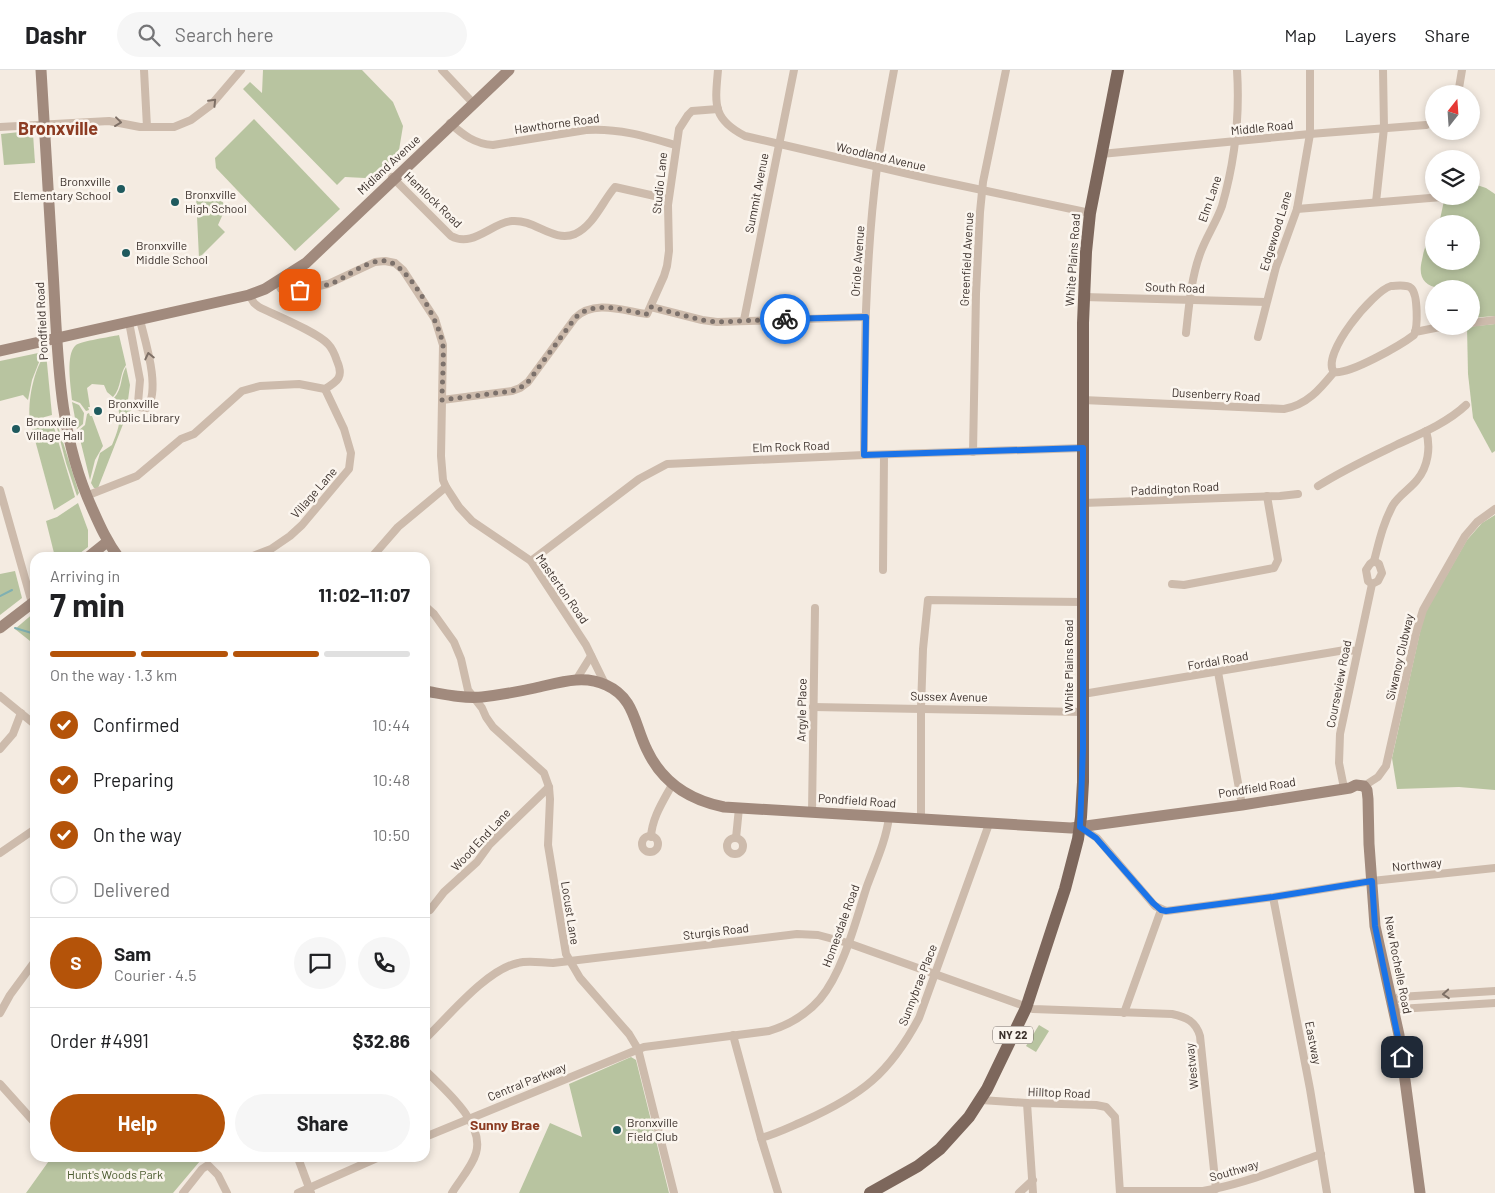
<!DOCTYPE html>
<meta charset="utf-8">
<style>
body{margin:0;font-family:Barlow,sans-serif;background:#f6f6f6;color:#202124;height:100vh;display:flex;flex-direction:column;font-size:19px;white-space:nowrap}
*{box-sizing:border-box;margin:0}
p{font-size:16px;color:#757577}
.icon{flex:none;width:28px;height:28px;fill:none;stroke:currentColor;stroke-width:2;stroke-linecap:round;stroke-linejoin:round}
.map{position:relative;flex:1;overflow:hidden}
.drawer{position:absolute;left:30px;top:482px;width:400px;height:610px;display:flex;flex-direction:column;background:#fff;border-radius:15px;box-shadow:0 2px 8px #0003}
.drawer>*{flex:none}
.needle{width:32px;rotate:17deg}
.controls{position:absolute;left:1425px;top:15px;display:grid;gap:10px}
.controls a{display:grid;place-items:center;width:55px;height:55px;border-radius:50%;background:#fff;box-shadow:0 2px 8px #0003;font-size:25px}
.pin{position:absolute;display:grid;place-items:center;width:42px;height:42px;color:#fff;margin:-21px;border-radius:10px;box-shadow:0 2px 8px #0006}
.courier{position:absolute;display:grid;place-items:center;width:50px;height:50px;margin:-25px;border:4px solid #1a73e8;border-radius:50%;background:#fff;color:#222;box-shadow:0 1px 6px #0007}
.overview em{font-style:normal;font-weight:700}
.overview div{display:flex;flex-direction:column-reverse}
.overview{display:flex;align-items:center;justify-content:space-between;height:85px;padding:0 20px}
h1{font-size:32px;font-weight:700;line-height:38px}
.bar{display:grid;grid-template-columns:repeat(4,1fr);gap:8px 5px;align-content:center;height:60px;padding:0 20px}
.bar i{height:6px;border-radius:4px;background:#e0e0e0}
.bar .active{background:#b45309}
.bar p{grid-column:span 4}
.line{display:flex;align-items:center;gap:12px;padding:0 20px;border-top:1px solid #e0e0e0}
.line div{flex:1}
.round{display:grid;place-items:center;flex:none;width:52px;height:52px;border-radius:26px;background:#f6f6f6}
ol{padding:0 20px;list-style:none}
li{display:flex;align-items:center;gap:15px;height:55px}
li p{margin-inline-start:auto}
li .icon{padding:5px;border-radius:50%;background:#b45309;color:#fff;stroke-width:4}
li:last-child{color:#757577}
li i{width:28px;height:28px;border:2px solid #e0e0e0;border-radius:50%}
.cta{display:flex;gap:10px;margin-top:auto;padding:10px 20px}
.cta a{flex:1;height:58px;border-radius:30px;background:#b45309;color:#fff;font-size:20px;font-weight:700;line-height:58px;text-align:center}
.cta a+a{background:#f6f6f6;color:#202124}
header{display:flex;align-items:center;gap:30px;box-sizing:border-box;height:70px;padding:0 25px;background:#fff;border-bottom:1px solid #e0e0e0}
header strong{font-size:24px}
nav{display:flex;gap:28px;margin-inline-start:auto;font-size:18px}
.search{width:350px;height:45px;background:#f6f6f6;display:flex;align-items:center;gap:12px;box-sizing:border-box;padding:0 18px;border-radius:28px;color:#757577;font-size:19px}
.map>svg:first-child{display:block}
.green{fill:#b8c4a0}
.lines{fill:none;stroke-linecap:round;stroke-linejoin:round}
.stream{stroke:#7fb0b2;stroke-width:2}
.street{stroke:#cdbbac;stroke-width:8}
.secondary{stroke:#a18a7d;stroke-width:11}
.primary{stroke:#7d675c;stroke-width:12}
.oneway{stroke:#7d6f65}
.done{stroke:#7c716b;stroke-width:5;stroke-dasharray:0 9}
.route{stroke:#1a73e8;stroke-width:6}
.poi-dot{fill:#1f5a5e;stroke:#fbf5ee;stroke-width:2}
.labels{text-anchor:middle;stroke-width:5;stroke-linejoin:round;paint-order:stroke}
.shield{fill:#fbf5ee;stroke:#756b66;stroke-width:1}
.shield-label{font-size:11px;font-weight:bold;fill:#3b302b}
.street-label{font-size:12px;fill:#3b302b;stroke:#fbf5ee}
.poi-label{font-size:12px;fill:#3b302b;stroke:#fbf5ee;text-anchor:start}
.park-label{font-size:12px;fill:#4a5a2e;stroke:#fbf5ee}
.neighbourhood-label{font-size:14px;font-weight:bold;fill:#8c3b22;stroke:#fbf5ee}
.district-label{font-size:18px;font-weight:bold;fill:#8c3b22;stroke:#fbf5ee}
</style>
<header>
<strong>Dashr</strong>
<div class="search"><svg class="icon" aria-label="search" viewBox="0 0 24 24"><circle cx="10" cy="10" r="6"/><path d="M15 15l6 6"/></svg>Search here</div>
<nav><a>Map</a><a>Layers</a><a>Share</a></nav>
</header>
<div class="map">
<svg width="1495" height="1123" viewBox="0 0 1495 1123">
<rect width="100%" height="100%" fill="#f4ebe1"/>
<g class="green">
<path d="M263 0H362L393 32 403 56 399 80 384 98 365 108 345 107 337 115 243 19 250 12 262 23Z"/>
<path d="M254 49 340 139 295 181 216 98 215 88Z"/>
<path d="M29 61 33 64 35 93 4 95 1 64Z"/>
<path d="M1471 113 1486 118 1495 124V246L1471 248V219C1466 219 1461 218 1456 217 1450 217 1445 219 1440 218 1423 216 1418 206 1422 190 1424 180 1425 173 1434 167V191H1471V154H1439L1445 126H1471Z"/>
<path d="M217 124 226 137 218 155 225 162 199 188 196 125Z"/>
<path d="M1495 254V381L1492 383 1473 348 1468 304 1467 257Z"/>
<path d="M119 265 126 295C119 305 122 317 113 327L107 322 104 315 92 314 87 318 90 337H88L89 340 86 341 80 333 72 330C71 317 65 284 76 275 82 271 110 267 119 265Z"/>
<path d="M43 282 32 310 28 330 23 325 0 331V291Z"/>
<path d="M46 283 52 345 30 351C27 332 34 298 46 283Z"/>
<path d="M126 297 130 315 128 330 115 332 114 328C123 318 120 307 126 297Z"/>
<path d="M72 332 79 335 84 343 83 354 77 359Z"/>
<path d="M131 335 133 339 127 344 98 418H94L91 413 100 383 112 375C117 363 122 351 118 338Z"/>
<path d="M89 343 90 346H92L103 376 95 390 90 410 78 361 85 355 87 344Z"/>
<path d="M57 353 79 423 77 426 66 393 56 354Z"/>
<path d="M53 354 75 427 54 440 32 359Z"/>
<path d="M78 433 88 460V477L75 487H55L46 451 57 447Z"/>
<path d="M1495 445V720L1459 717 1397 719 1392 688 1422 553 1426 541 1467 470 1482 453Z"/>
<path d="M15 501 22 528 0 545V504Z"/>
<path d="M35 542V575L15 559Z"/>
<path d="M1039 955 1049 961 1036 982 1026 976Z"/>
<path d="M631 987 636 990 669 1123H519L550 1053 582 1067 569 1014Z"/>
<path d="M51 1088H205L200 1091 173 1123H26Z"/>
</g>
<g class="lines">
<g class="stream">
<path d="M0 526 12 520"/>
<path d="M15 558 35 564"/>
</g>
<g class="street">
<path d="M144 0 147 57"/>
<path d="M442 0 473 33"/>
<path d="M718 0C715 34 712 49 745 66L930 109 1090 143"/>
<path d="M1458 24 1462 0"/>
<path d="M450 53C463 65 475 74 493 75L586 60C618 58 645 66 675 75"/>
<path d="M0 57 109 51 140 57H174L191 50 211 35 241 0"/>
<path d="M1101 84 1310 64 1426 55"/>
<path d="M392 107 451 166C473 178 491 153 512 151 535 149 553 173 575 164 594 155 602 132 615 117L668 129"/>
<path d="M1376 132 1384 58 1383 0"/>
<path d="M1297 139 1442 127"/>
<path d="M277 212 281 219 285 221 300 220 328 214 375 192 385 191 395 193 403 200 435 249 443 275 441 386 443 410 446 417 459 437 472 451 531 491 586 575 605 614"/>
<path d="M1391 216C1397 216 1406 214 1411 218 1418 224 1418 257 1414 265 1401 275 1349 305 1334 302 1320 285 1373 221 1391 216Z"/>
<path d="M1084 227 1266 232"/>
<path d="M651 237 702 250 717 252 866 247"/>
<path d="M744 250 794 0"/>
<path d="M129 252 140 310 138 333 139 337 147 338C161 319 145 271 140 250"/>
<path d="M1471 253 1495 250"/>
<path d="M1415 262 1445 256"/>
<path d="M1186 263C1189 236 1191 209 1200 184 1206 167 1216 153 1222 136 1235 91 1240 46 1237 0"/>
<path d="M1258 267 1276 197 1297 139 1310 64V0"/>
<path d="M442 330 512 321 520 318 528 312 575 248C594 229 624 241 647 244L664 206 667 196 669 181 668 135 679 59 688 45 692 41 718 39"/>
<path d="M1083 330 1284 339C1307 335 1320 319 1334 302"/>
<path d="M973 382 976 224 980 142 983 112 1006 0"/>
<path d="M864 385C864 289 865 192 877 97 882 65 888 32 894 0"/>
<path d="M1318 416C1343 400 1369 388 1396 375 1420 364 1447 353 1466 335"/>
<path d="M0 420 32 533"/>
<path d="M86 426 137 406 181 369 194 364 242 321 260 316 299 314 325 319C338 311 344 307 337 291 335 285 333 279 328 274 317 262 275 245 259 237L254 233 249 225"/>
<path d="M1083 433 1280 426 1298 424"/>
<path d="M248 488 271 479 290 466 302 455 349 399 351 383 344 359 325 319"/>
<path d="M371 488 398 457 446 417"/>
<path d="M531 491 639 409 667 394 864 385 1083 378"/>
<path d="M1374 491C1379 472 1383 453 1393 435 1399 425 1410 419 1417 410 1428 397 1431 377 1426 361"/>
<path d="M883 500 884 385"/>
<path d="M1172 514 1184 515 1274 498 1278 490 1267 426"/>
<path d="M425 536 434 544 454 572 461 589 468 620 482 638 486 647 493 657 544 703 549 717 550 729 548 775 566 884 580 908 629 964 638 979 674 1123"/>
<path d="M1218 602 1242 735"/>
<path d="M576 610 591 586"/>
<path d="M1083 624 1345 580 1357 581"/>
<path d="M0 626 33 653"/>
<path d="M813 637 1083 642"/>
<path d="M0 679 13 664 21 643"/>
<path d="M1364 716 1378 707 1386 696 1416 563 1423 540 1465 466 1477 452 1495 439"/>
<path d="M1344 718 1339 693 1340 664 1372 514 1378 511 1382 503 1379 494 1374 491 1370 494 1366 500 1368 511 1372 514"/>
<path d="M812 742 815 538"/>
<path d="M921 749V638L923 579 928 530 1082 532"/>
<path d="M1080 757 1097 768 1155 836 1166 841 1273 827 1372 811 1495 798"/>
<circle cx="650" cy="774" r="8"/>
<path d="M651 767C652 747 664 730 673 713"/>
<path d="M736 768 739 738"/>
<circle cx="735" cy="776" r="8"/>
<path d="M0 783 35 759"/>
<path d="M1273 827 1310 1019 1327 1123"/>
<path d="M430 840 444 822 477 792 490 774 549 717"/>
<path d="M1495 921 1399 927 1391 934 1399 939 1495 933"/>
<path d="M0 943 10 925 35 891"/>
<path d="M1124 943 1161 840"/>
<path d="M733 965 761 1068 778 1123"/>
<path d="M425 969C448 947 487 899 518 893 529 890 542 893 553 893L797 864 818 865 848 873 1033 939 1172 944C1187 947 1196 952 1200 966L1216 1119"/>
<path d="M425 1000C444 1019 485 1053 476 1083 472 1097 459 1111 452 1123"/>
<path d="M0 1014 35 1053"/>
<path d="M981 1030 1027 1033 1096 1035 1106 1037 1115 1047 1120 1123"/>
<path d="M1027 1033 1033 1123"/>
<path d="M425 1067 644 977 769 961C789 955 806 945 820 929 843 902 856 850 867 816 875 794 886 771 889 747"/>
<path d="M761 1068C776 1064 790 1057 804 1051 862 1025 889 1004 919 948L989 754"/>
<path d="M298 1088 311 1123"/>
<path d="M1120 1121H1203C1244 1114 1283 1098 1321 1084"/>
<path d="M183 1123 202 1099 208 1095 218 1105 227 1123"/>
<path d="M298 1123 377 1088"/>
<path d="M1019 1123 1033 1110"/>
</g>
<g class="secondary">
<path d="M41 0C45 67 49 134 53 201 58 283 57 361 92 438 100 456 107 472 119 488"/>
<path d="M0 281 218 232 249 225 265 219 306 193 509 0"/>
<path d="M87 488 107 472"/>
<path d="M0 558 35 531"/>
<path d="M425 621C443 624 463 629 482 627 499 625 517 622 535 618 558 613 583 604 606 615 635 628 634 654 647 680 662 712 689 730 724 737L1071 758 1242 735 1350 718 1356 715 1364 716 1367 720 1368 729 1369 774 1375 856 1399 965 1420 1123"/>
</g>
<path class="primary" d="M870 1123 918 1096 940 1079 969 1047 987 1019 1026 938 1065 819 1078 769 1081 747 1083 712V253L1086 182 1090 143 1118 0"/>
</g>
<defs><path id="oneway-chevron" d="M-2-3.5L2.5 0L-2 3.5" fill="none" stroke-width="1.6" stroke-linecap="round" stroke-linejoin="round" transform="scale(1.25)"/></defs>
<g class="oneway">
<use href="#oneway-chevron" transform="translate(213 32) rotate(-46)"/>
<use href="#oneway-chevron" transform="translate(118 52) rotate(7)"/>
<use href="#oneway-chevron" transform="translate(149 286) rotate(-103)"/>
<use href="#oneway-chevron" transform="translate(1446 924) rotate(176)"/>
</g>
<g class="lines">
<path class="done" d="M300 220C309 218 320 217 330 214 347 208 366 189 386 191 408 193 441 255 443 276 444 294 442 312 442 330L512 321 520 318 528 312 575 248C594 229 624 241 647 244L651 237 702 250 717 252 785 249"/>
<path class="route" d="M785 249 866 247 864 385 1083 378V679L1080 757 1096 768 1153 833 1161 840 1166 841 1273 827 1372 811 1375 856 1402 987"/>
</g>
<g class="poi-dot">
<circle cx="121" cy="119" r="5"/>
<circle cx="175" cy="132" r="5"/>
<circle cx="126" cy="183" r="5"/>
<circle cx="98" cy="341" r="5"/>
<circle cx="16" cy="359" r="5"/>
<circle cx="617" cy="1060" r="5"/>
</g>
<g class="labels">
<rect class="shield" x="993" y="956.5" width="40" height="17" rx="4"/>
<g class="shield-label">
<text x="1013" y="969">NY 22</text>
</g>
<g class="street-label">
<text transform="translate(557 54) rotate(-8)" y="4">Hawthorne Road</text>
<text transform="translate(1262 58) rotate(-6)" y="4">Middle Road</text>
<text transform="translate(881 87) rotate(13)" y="4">Woodland Avenue</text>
<text transform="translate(389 95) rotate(-43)" y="4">Midland Avenue</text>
<text transform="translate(660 113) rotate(-84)" y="4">Studio Lane</text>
<text transform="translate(757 123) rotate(-79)" y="4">Summit Avenue</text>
<text transform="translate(1210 129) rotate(-71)" y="4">Elm Lane</text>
<text transform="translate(433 130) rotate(44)" y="4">Hemlock Road</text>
<text transform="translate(1276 161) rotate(-73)" y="4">Edgewood Lane</text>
<text transform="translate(967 189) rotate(-87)" y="4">Greenfield Avenue</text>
<text transform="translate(1073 190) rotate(-86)" y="4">White Plains Road</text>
<text transform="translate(858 191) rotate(-86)" y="4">Oriole Avenue</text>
<text transform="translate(1175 218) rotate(2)" y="4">South Road</text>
<text transform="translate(42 251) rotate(-93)" y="4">Pondfield Road</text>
<text transform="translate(1216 325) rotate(3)" y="4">Dusenberry Road</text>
<text transform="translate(791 377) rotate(-2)" y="4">Elm Rock Road</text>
<text transform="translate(1175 419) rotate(-3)" y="4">Paddington Road</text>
<text transform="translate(314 423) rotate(-49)" y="4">Village Lane</text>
<text transform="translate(562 519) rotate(55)" y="4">Masterton Road</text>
<text transform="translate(1400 587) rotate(-77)" y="4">Siwanoy Clubway</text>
<text transform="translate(1218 591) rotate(-10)" y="4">Fordal Road</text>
<text transform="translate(1069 596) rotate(-90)" y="4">White Plains Road</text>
<text transform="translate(1339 614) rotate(-79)" y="4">Courseview Road</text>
<text transform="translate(949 627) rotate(1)" y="4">Sussex Avenue</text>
<text transform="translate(802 640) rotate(-89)" y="4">Argyle Place</text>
<text transform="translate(1257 718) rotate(-9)" y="4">Pondfield Road</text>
<text transform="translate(857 731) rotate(4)" y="4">Pondfield Road</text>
<text transform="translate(481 770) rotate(-47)" y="4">Wood End Lane</text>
<text transform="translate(1417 795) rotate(-6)" y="4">Northway</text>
<text transform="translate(570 843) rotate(81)" y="4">Locust Lane</text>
<text transform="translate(841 856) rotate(-70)" y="4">Homesdale Road</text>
<text transform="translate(716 862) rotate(-7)" y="4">Sturgis Road</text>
<text transform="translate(1398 895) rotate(79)" y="4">New Rochelle Road</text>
<text transform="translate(918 915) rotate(-69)" y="4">Sunnybrae Place</text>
<text transform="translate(1313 973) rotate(79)" y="4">Eastway</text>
<text transform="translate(1192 996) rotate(-96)" y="4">Westway</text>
<text transform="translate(527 1012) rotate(-22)" y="4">Central Parkway</text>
<text transform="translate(1059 1023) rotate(2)" y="4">Hilltop Road</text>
<text transform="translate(1234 1101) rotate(-16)" y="4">Southway</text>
</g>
<g class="poi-label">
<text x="111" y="116" text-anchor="end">Bronxville<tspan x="111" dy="14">Elementary School</tspan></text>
<text x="185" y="129">Bronxville<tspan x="185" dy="14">High School</tspan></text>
<text x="136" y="180">Bronxville<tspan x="136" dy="14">Middle School</tspan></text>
<text x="108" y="338">Bronxville<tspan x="108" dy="14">Public Library</tspan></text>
<text x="26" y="356">Bronxville<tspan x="26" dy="14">Village Hall</tspan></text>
<text x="627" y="1057">Bronxville<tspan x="627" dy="14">Field Club</tspan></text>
</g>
<g class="park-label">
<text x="115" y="1109">Hunt's Woods Park</text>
</g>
<g class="neighbourhood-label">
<text x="505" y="1060">Sunny Brae</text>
</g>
<g class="district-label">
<text x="58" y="65">Bronxville</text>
</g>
</g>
</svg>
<div class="controls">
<a><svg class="needle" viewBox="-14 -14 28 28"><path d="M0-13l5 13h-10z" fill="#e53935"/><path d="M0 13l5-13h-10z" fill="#757577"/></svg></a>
<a><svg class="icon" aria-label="layers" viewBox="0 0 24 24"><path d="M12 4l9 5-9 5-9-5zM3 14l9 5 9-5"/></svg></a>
<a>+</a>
<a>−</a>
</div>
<div class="pin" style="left:300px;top:220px;background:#ea580c"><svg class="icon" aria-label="bag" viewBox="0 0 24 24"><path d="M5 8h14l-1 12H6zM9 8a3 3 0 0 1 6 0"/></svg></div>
<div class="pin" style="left:1402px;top:987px;background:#1f2937"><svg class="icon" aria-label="home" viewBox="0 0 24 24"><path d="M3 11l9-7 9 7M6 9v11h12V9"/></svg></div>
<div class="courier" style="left:785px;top:249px"><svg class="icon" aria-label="bike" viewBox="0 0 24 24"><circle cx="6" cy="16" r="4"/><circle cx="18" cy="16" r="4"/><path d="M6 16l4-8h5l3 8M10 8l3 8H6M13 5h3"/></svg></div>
<section class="drawer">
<div class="overview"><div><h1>7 min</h1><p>Arriving in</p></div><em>11:02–11:07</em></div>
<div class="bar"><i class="active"></i><i class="active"></i><i class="active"></i><i></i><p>On the way · 1.3 km</p></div>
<ol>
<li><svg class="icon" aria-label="check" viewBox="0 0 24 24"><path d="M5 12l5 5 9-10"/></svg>Confirmed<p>10:44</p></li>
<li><svg class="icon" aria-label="check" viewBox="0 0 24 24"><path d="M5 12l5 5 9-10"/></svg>Preparing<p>10:48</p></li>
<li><svg class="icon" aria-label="check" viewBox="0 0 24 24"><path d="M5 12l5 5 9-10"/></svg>On the way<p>10:50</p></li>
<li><i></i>Delivered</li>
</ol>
<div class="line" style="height:90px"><b class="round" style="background:#b45309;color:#fff">S</b><div><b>Sam</b><p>Courier · 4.5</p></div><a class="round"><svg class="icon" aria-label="chat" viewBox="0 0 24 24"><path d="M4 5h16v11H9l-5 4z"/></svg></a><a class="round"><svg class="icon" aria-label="phone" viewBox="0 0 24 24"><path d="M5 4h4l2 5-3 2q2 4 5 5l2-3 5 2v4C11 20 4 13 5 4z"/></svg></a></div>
<div class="line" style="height:65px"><div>Order #4991</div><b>$32.86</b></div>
<div class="cta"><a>Help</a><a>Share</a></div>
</section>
</div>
